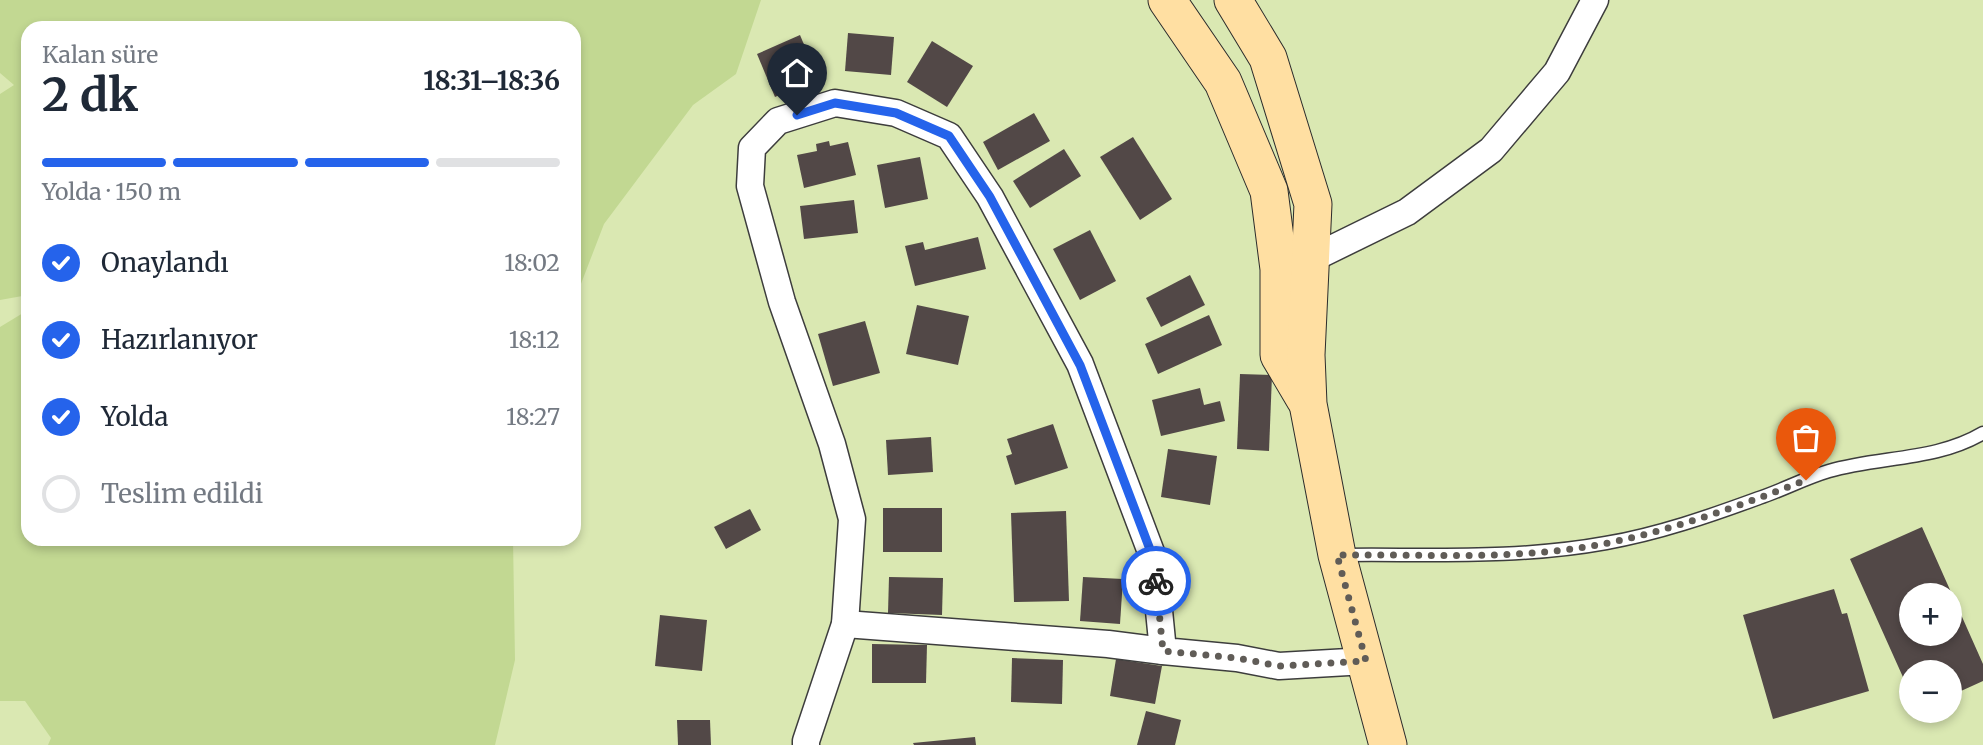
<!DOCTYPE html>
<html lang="tr">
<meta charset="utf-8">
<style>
body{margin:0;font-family:Merriweather,serif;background:#f6f6f7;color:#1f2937;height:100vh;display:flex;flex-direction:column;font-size:26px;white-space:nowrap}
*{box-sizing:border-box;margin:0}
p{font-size:23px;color:#747a83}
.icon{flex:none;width:38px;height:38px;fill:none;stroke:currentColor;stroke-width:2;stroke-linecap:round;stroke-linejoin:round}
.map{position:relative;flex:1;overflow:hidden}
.details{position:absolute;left:21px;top:21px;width:560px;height:525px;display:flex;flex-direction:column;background:#fff;border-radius:21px;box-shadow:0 4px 10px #0003}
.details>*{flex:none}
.tools{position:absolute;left:1899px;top:583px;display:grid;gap:14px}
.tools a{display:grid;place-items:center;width:63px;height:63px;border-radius:50%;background:#fff;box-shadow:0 4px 10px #0003;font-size:35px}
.pin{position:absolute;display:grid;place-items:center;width:60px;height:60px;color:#fff;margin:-72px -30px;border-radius:50% 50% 50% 0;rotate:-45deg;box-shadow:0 0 7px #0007}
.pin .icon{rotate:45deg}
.courier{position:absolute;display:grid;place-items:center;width:70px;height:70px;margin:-35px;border:5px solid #2563eb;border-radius:50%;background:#fff;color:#222;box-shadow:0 2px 9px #0007}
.summary em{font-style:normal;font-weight:700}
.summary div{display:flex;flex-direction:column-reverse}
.summary{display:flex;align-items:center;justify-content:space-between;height:119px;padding:0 21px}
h1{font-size:46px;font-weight:700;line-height:52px}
.bar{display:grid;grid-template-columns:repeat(4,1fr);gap:10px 7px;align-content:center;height:84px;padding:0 21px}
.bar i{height:9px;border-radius:5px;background:#e0e1e3}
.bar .on{background:#2563eb}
.bar p{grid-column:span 4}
ol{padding:0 21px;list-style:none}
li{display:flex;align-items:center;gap:21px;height:77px}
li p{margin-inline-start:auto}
li .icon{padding:7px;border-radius:50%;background:#2563eb;color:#fff;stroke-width:4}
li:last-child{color:#747a83}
li i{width:38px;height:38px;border:4px solid #e0e1e3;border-radius:50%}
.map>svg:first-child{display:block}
.green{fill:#dae8b2;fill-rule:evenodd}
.forest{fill:#c2d892}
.building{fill:#524847;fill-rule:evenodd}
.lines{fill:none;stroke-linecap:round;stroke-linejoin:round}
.service-casing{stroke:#3d3d3d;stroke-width:15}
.minor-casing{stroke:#3d3d3d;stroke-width:29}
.secondary-casing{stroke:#2c2c2c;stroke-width:39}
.service{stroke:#fff;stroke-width:12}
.minor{stroke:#fff;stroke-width:26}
.secondary{stroke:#ffdfa2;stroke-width:37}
.done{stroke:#605c57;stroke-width:7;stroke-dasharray:0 12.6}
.route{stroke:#2563eb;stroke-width:9}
</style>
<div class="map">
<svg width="1983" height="745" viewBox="0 0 1983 745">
<rect width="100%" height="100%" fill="#fff5e7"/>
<path class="green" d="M0 0H1983V745H0ZM28 28H574V539H28ZM1911 595H1950V634H1911ZM1911 672H1950V710H1911Z"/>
<g class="forest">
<path d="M0 0H761L736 74 693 105 604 224 574 302V28H28V295L0 300V94L14 85 0 73Z"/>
<path d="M28 310V539H513L515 660 495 745H48L51 738 25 701H0V327Z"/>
</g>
<g class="building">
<path d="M848 33 894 37 891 75 845 71Z"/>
<path d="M800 35 818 78 775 97 757 54Z"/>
<path d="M932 41 973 66 947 107 907 82Z"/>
<path d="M1034 113 1050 141 998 170 983 142Z"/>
<path d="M1133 137 1172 199 1140 220 1100 157Z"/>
<path d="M829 141 830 146 848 142 856 175 804 188 797 155 817 151 816 144Z"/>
<path d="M1064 149 1081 176 1030 208 1013 181Z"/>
<path d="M920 157 928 199 885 208 877 165Z"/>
<path d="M854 200 858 233 804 239 800 206Z"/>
<path d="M1090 230 1116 281 1080 300 1053 249Z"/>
<path d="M978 237 986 269 915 286 905 246 923 242 925 250Z"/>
<path d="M1190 275 1205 305 1161 327 1146 298Z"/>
<path d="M917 305 969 316 958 365 906 354Z"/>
<path d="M1209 315 1222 345 1158 374 1145 344Z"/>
<path d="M865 321 880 373 833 386 818 334Z"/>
<path d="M1240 374 1272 375 1269 451 1237 449Z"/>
<path d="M1200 388 1204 405 1220 401 1225 421 1161 436 1152 400Z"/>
<path d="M1053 424 1068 468 1015 485 1006 456 1012 454 1007 439Z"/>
<path d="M931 437 933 472 888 475 886 440Z"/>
<path d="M1168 449 1217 456 1210 505 1161 497Z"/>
<rect x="883" y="508" width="59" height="44"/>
<path d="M750 509 761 530 726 549 714 527Z"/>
<path d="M1066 511 1069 601 1014 602 1011 513Z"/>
<path d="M1922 527 1983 664V681L1950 696V672H1911V695L1850 559ZM1911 595H1950V634H1911Z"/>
<path d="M889 577 943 578 942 615 888 613Z"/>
<path d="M1083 577 1123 579 1120 624 1080 621Z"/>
<path d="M1834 589 1842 614 1847 613 1869 691 1773 719 1743 615Z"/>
<path d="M660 615 707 620 702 671 655 666Z"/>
<path d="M872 644 927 645 926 683H872Z"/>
<path d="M1012 658 1063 660 1062 704 1011 702Z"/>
<path d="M1116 659 1162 666 1155 704 1110 696Z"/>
<path d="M1146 711 1181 720 1175 745H1137Z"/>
<path d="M677 720H710L711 745H678Z"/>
<path d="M975 737 976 745H914L913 743Z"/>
</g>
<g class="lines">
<g class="service-casing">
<path id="service" d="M1341 555C1429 554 1519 559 1606 543 1658 534 1710 516 1759 498 1783 490 1805 478 1829 471 1880 456 1936 461 1983 433"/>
</g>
<g class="minor-casing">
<g id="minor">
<path d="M1309 260 1407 212 1491 150 1557 72 1595 0"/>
<path d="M845 624 1108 644 1163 651"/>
<path d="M806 745V741L845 624 852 519 832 444 782 302 750 186 752 148 778 121 835 103 896 113 949 136 990 197 1080 364 1154 560 1163 651 1237 658 1279 666 1366 661"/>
</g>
</g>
<g class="secondary-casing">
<g id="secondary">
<path d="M1167 0 1223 82 1269 191 1279 269V355L1305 399"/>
<path d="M1233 0 1268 58 1313 204 1306 355 1308 404 1337 555 1388 745"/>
</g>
</g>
<use href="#service" class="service"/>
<use href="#minor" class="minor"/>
<use href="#secondary" class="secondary"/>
</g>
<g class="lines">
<path class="done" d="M1156 581 1163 651 1237 658 1279 666 1366 661 1337 555C1426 554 1520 561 1608 543 1676 529 1742 505 1806 480"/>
<path class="route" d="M797 115 835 103 896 113 949 136 990 197 1080 365 1154 560 1156 581"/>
</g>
</svg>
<div class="tools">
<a>+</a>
<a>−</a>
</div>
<div class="pin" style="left:1806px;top:480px;background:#ea580c"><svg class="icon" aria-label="bag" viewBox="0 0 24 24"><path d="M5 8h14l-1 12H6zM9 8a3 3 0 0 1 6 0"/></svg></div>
<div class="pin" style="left:797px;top:115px;background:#1f2937"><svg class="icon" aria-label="home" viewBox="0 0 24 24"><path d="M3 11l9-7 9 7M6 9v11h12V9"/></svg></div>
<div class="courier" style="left:1156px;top:581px"><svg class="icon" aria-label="bike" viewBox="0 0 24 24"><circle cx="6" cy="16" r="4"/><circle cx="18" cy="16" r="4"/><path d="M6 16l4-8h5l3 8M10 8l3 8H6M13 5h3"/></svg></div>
<section class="details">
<div class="summary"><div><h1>2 dk</h1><p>Kalan süre</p></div><em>18:31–18:36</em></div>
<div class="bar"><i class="on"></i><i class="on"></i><i class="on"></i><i></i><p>Yolda · 150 m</p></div>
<ol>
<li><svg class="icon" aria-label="check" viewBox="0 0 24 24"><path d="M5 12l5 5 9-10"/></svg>Onaylandı<p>18:02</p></li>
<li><svg class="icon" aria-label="check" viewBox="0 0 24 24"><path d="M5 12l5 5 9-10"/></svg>Hazırlanıyor<p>18:12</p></li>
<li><svg class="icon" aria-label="check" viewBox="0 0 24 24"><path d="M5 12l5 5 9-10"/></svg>Yolda<p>18:27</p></li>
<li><i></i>Teslim edildi</li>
</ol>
</section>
</div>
